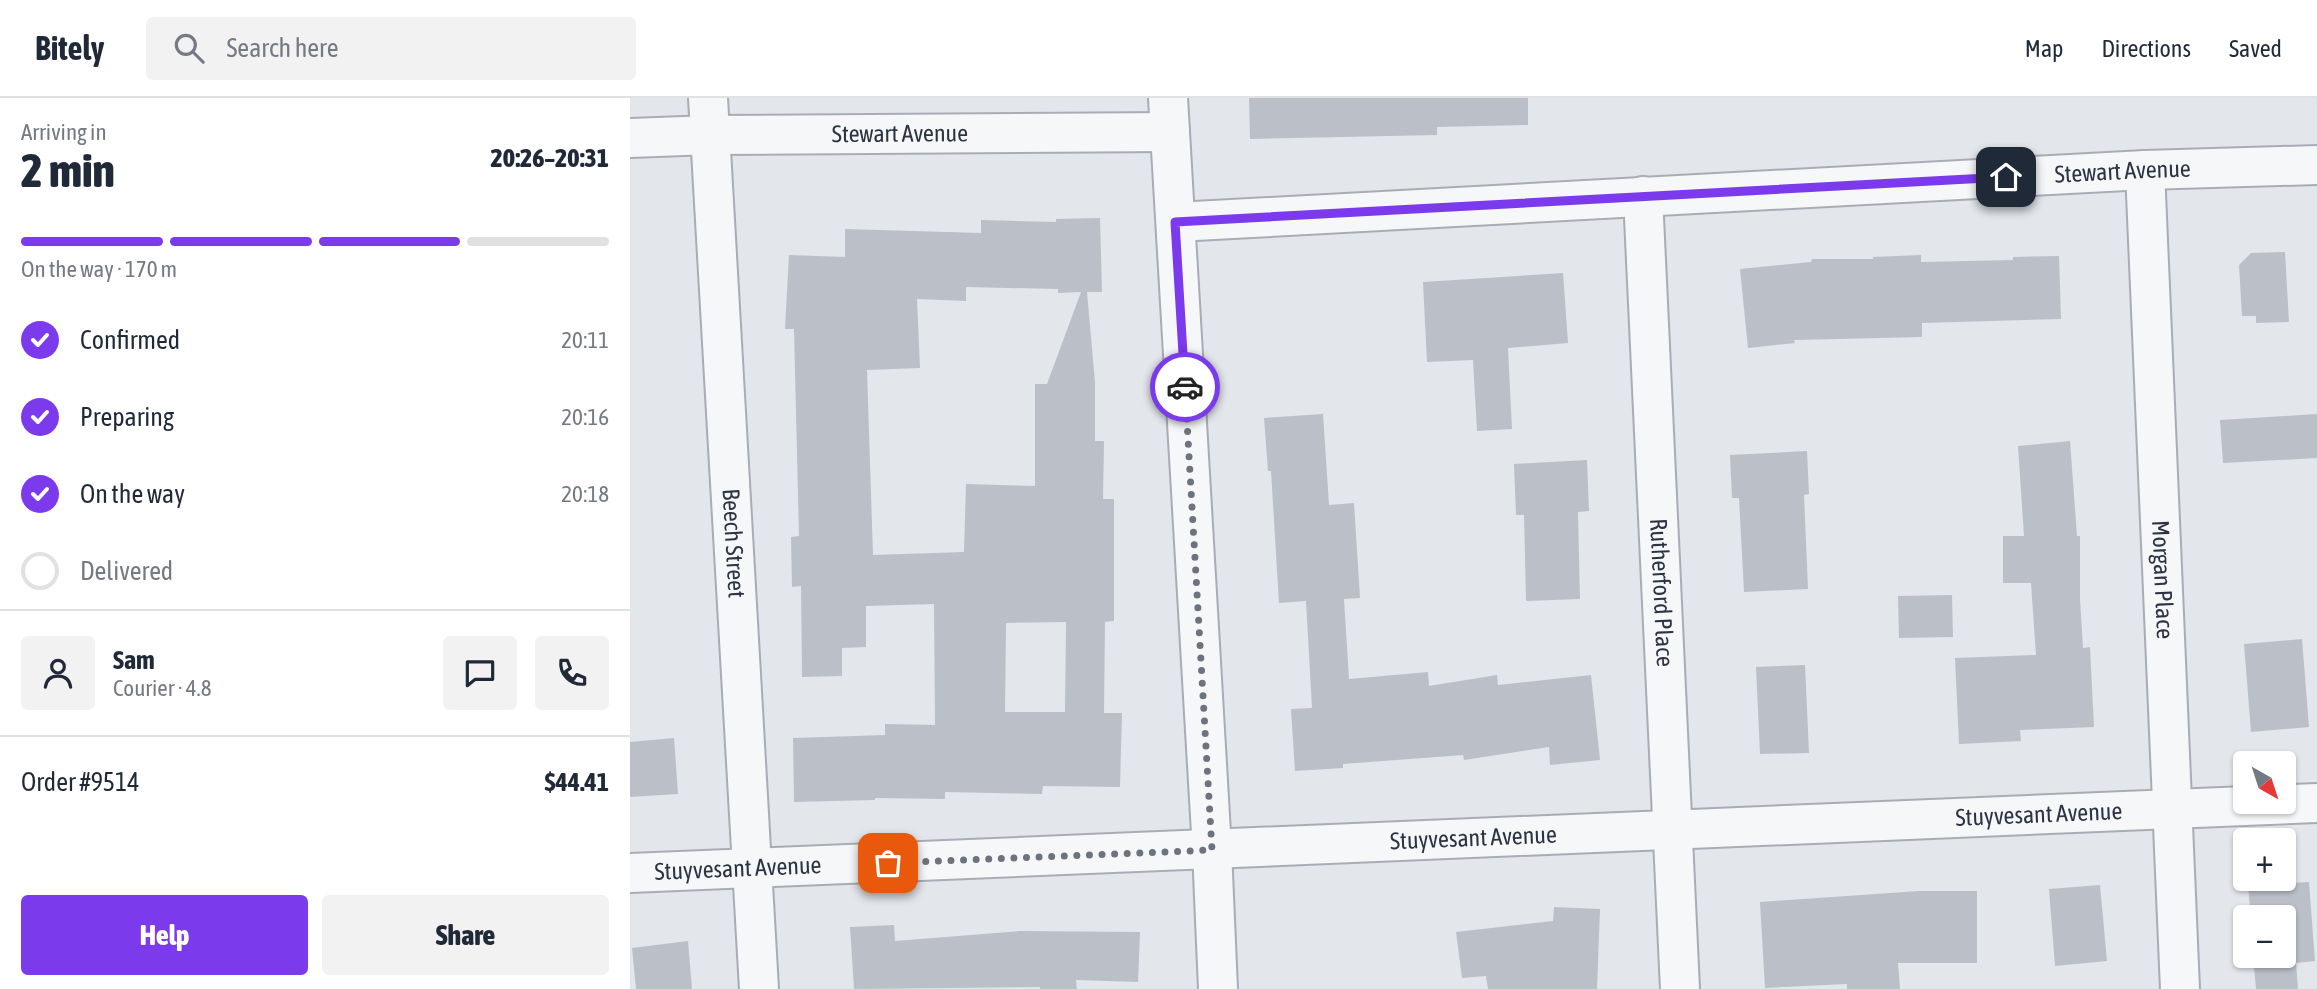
<!DOCTYPE html>
<meta charset="utf-8">
<style>
body{margin:0;font-family:"Asap Condensed",sans-serif;background:#f2f2f3;color:#1f2937;height:100vh;display:flex;flex-direction:column;font-size:26px;white-space:nowrap}
*{box-sizing:border-box;margin:0}
p{font-size:23px;color:#747a83}
.icon{flex:none;width:38px;height:38px;fill:none;stroke:currentColor;stroke-width:2;stroke-linecap:round;stroke-linejoin:round}
.map{position:relative;flex:1;overflow:hidden}
.side{display:flex;flex-direction:column;background:#fff;width:630px}
.side>*{flex:none}
.needle{width:46px;rotate:141deg}
.tools{position:absolute;left:1603px;top:653px;display:grid;gap:14px}
.tools a{display:grid;place-items:center;width:63px;height:63px;border-radius:7px;background:#fff;box-shadow:0 2px 5px #0004;font-size:35px}
.pin{position:absolute;display:grid;place-items:center;width:60px;height:60px;color:#fff;margin:-30px;border-radius:14px;box-shadow:0 4px 10px #0006}
.courier{position:absolute;display:grid;place-items:center;width:70px;height:70px;margin:-35px;border:5px solid #7c3aed;border-radius:50%;background:#fff;color:#222;box-shadow:0 2px 9px #0007}
.head em{font-style:normal;font-weight:800}
.head div{display:flex;flex-direction:column-reverse}
.head{display:flex;align-items:center;justify-content:space-between;height:119px;padding:0 21px}
h1{font-size:46px;font-weight:800;line-height:52px}
.bar{display:grid;grid-template-columns:repeat(4,1fr);gap:10px 7px;align-content:center;height:84px;padding:0 21px}
.bar i{height:9px;border-radius:5px;background:#e0e1e3}
.bar .current{background:#7c3aed}
.bar p{grid-column:span 4}
.line{display:flex;align-items:center;gap:18px;padding:0 21px;border-top:2px solid #e0e1e3}
.line div{flex:1}
.round{display:grid;place-items:center;flex:none;width:74px;height:74px;border-radius:7px;background:#f2f2f3}
ol{padding:0 21px;list-style:none}
li{display:flex;align-items:center;gap:21px;height:77px}
li p{margin-inline-start:auto}
li .icon{padding:7px;border-radius:50%;background:#7c3aed;color:#fff;stroke-width:4}
li:last-child{color:#747a83}
li i{width:38px;height:38px;border:4px solid #e0e1e3;border-radius:50%}
.action{display:flex;gap:14px;margin-top:auto;padding:14px 21px}
.action a{flex:1;height:80px;border-radius:7px;background:#7c3aed;color:#fff;font-size:28px;font-weight:800;line-height:80px;text-align:center}
.action a+a{background:#f2f2f3;color:#1f2937}
header{display:flex;align-items:center;gap:42px;box-sizing:border-box;height:98px;padding:0 35px;background:#fff;border-bottom:2px solid #e0e1e3}
header strong{font-size:33px}
nav{display:flex;gap:38px;margin-inline-start:auto;font-size:24px}
.search{width:490px;height:63px;background:#f2f2f3;display:flex;align-items:center;gap:18px;box-sizing:border-box;padding:0 24px;border-radius:7px;color:#747a83;font-size:26px}
main{display:flex;flex:1;min-height:0}
.map>svg:first-child{display:block}
.building{fill:#bbbfc8;fill-rule:evenodd}
.lines{fill:none;stroke-linecap:round;stroke-linejoin:round}
.minor-casing{stroke:#a8adb5;stroke-width:42}
.minor{stroke:#f6f7f9;stroke-width:38}
.done{stroke:#6c727e;stroke-width:7;stroke-dasharray:0 12.6}
.route{stroke:#7c3aed;stroke-width:9}
.labels{text-anchor:middle;stroke-width:5;stroke-linejoin:round;paint-order:stroke}
.street-label{font-size:24px;fill:#2c3343;stroke:#f3f5f8}
</style>
<header>
<strong>Bitely</strong>
<div class="search"><svg class="icon" aria-label="search" viewBox="0 0 24 24"><circle cx="10" cy="10" r="6"/><path d="M15 15l6 6"/></svg>Search here</div>
<nav><a>Map</a><a>Directions</a><a>Saved</a></nav>
</header>
<main>
<section class="side">
<div class="head"><div><h1>2 min</h1><p>Arriving in</p></div><em>20:26–20:31</em></div>
<div class="bar"><i class="current"></i><i class="current"></i><i class="current"></i><i></i><p>On the way · 170 m</p></div>
<ol>
<li><svg class="icon" aria-label="check" viewBox="0 0 24 24"><path d="M5 12l5 5 9-10"/></svg>Confirmed<p>20:11</p></li>
<li><svg class="icon" aria-label="check" viewBox="0 0 24 24"><path d="M5 12l5 5 9-10"/></svg>Preparing<p>20:16</p></li>
<li><svg class="icon" aria-label="check" viewBox="0 0 24 24"><path d="M5 12l5 5 9-10"/></svg>On the way<p>20:18</p></li>
<li><i></i>Delivered</li>
</ol>
<div class="line" style="height:126px"><a class="round"><svg class="icon" aria-label="person" viewBox="0 0 24 24"><circle cx="12" cy="8" r="4"/><path d="M4 21q1-7 8-7t8 7"/></svg></a><div><b>Sam</b><p>Courier · 4.8</p></div><a class="round"><svg class="icon" aria-label="chat" viewBox="0 0 24 24"><path d="M4 5h16v11H9l-5 4z"/></svg></a><a class="round"><svg class="icon" aria-label="phone" viewBox="0 0 24 24"><path d="M5 4h4l2 5-3 2q2 4 5 5l2-3 5 2v4C11 20 4 13 5 4z"/></svg></a></div>
<div class="line" style="height:91px"><div>Order #9514</div><b>$44.41</b></div>
<div class="action"><a>Help</a><a>Share</a></div>
</section>
<div class="map">
<svg width="1687" height="891" viewBox="0 0 1687 891">
<rect width="100%" height="100%" fill="#e3e6eb"/>
<g class="building">
<path d="M619 0H898V27L807 29V37L620 41Z"/>
<path d="M470 120 472 194H457L465 284V343H474L473 401H484V523L475 524 474 615H492L490 689 413 688 412 696 315 694V701L245 700V702L164 704 163 640 255 637V626L305 627 304 506 236 508V549L212 550V578L172 579 171 488 162 489 161 439 169 438 164 231H155L159 157 215 159V131L351 135V122L426 124V121ZM336 189 428 191V195L451 194 417 286H405V388L336 386 334 454 243 457 237 272 290 270 287 201 336 203ZM436 524 435 614H375L376 525Z"/>
<path d="M1655 154 1659 224 1626 225V218H1612L1609 167 1621 155Z"/>
<path d="M1291 157V164L1383 162V159L1429 158 1431 221 1292 225V239L1164 242 1165 245 1118 250 1110 171 1181 164 1182 161H1243V159Z"/>
<path d="M933 175 938 245 878 250 882 331 847 333 843 262 797 264 793 184Z"/>
<path d="M693 316 699 407 724 405 730 500 714 501 719 581 798 574 799 588 867 577 868 587 961 577 970 662 920 667 919 649 834 662 833 657 713 666V670L665 673 661 611 682 610 676 503 649 505 641 373H638L634 320Z"/>
<path d="M1687 316V360L1593 365 1590 322Z"/>
<path d="M1440 343 1447 438H1450V501L1453 550 1460 549 1464 629 1390 632 1391 643 1329 646 1325 560 1406 557 1401 485H1373V438H1394L1388 348Z"/>
<path d="M1177 353 1179 396 1174 397 1178 491 1114 494 1109 400H1102L1100 357Z"/>
<path d="M957 362 959 413 948 414 950 501 896 503 894 417H886L884 366Z"/>
<path d="M1322 497 1323 539 1269 540 1268 498Z"/>
<path d="M1672 541 1679 629 1621 634 1614 546Z"/>
<path d="M1175 567 1179 655 1130 656 1126 569Z"/>
<path d="M44 640 48 696 0 699V644Z"/>
<path d="M1679 784 1685 863 1666 865 1668 891H1626L1623 858H1654V819H1621L1618 788Z"/>
<path d="M1470 787 1477 863 1425 868 1419 791Z"/>
<path d="M1289 793H1347V865H1268L1270 891H1217V886L1135 890 1130 804Z"/>
<path d="M924 809 970 811 967 891H858L856 878 832 880 826 834 923 823Z"/>
<path d="M264 827 265 843 390 833 510 834 508 884 446 882 447 891H410V889L224 891 220 829Z"/>
<path d="M58 843 62 891H6L2 850Z"/>
</g>
<g class="lines">
<g class="minor-casing">
<g id="minor">
<path id="s1" d="M78 0 129 891"/>
<path d="M538 0 582 752 588 891"/>
<path id="s2" d="M0 40 81 37 540 34"/>
<path id="s3" d="M1515 72 1550 891"/>
<path id="s4" d="M1013 98 1050 891"/>
<path id="s5" d="M546 124 1515 72 1687 67"/>
<path id="s6" d="M0 775 1687 705"/>
</g>
</g>
<use href="#minor" class="minor"/>
</g>
<g class="lines">
<path class="done" d="M258 765 582 752 555 289"/>
<path class="route" d="M555 289 545 124 1376 79"/>
</g>
<g class="labels">
<g class="street-label">
<text dy="8" stroke="none"><textPath href="#s2" startOffset="270">Stewart Avenue</textPath></text>
<text dy="8" stroke="none"><textPath href="#s5" startOffset="948">Stewart Avenue</textPath></text>
<text dy="8" stroke="none"><textPath href="#s1" startOffset="446">Beech Street</textPath></text>
<text dy="8" stroke="none"><textPath href="#s3" startOffset="410">Morgan Place</textPath></text>
<text dy="8" stroke="none"><textPath href="#s4" startOffset="397">Rutherford Place</textPath></text>
<text dy="8" stroke="none"><textPath href="#s6" startOffset="1410">Stuyvesant Avenue</textPath></text>
<text dy="8" stroke="none"><textPath href="#s6" startOffset="844">Stuyvesant Avenue</textPath></text>
<text dy="8" stroke="none"><textPath href="#s6" startOffset="108">Stuyvesant Avenue</textPath></text>
</g>
</g>
</svg>
<div class="tools">
<a><svg class="needle" viewBox="-14 -14 28 28"><path d="M0-13l5 13h-10z" fill="#e53935"/><path d="M0 13l5-13h-10z" fill="#747a83"/></svg></a>
<a>+</a>
<a>−</a>
</div>
<div class="pin" style="left:258px;top:765px;background:#ea580c"><svg class="icon" aria-label="bag" viewBox="0 0 24 24"><path d="M5 8h14l-1 12H6zM9 8a3 3 0 0 1 6 0"/></svg></div>
<div class="pin" style="left:1376px;top:79px;background:#1f2937"><svg class="icon" aria-label="home" viewBox="0 0 24 24"><path d="M3 11l9-7 9 7M6 9v11h12V9"/></svg></div>
<div class="courier" style="left:555px;top:289px"><svg class="icon" aria-label="car" viewBox="0 0 24 24"><path d="M5 17H2v-5l4-1 3-4h7l3 4 3 1v5h-3M9 17h6M6 11h13"/><circle cx="7" cy="17" r="2"/><circle cx="17" cy="17" r="2"/></svg></div>
</div>
</main>
